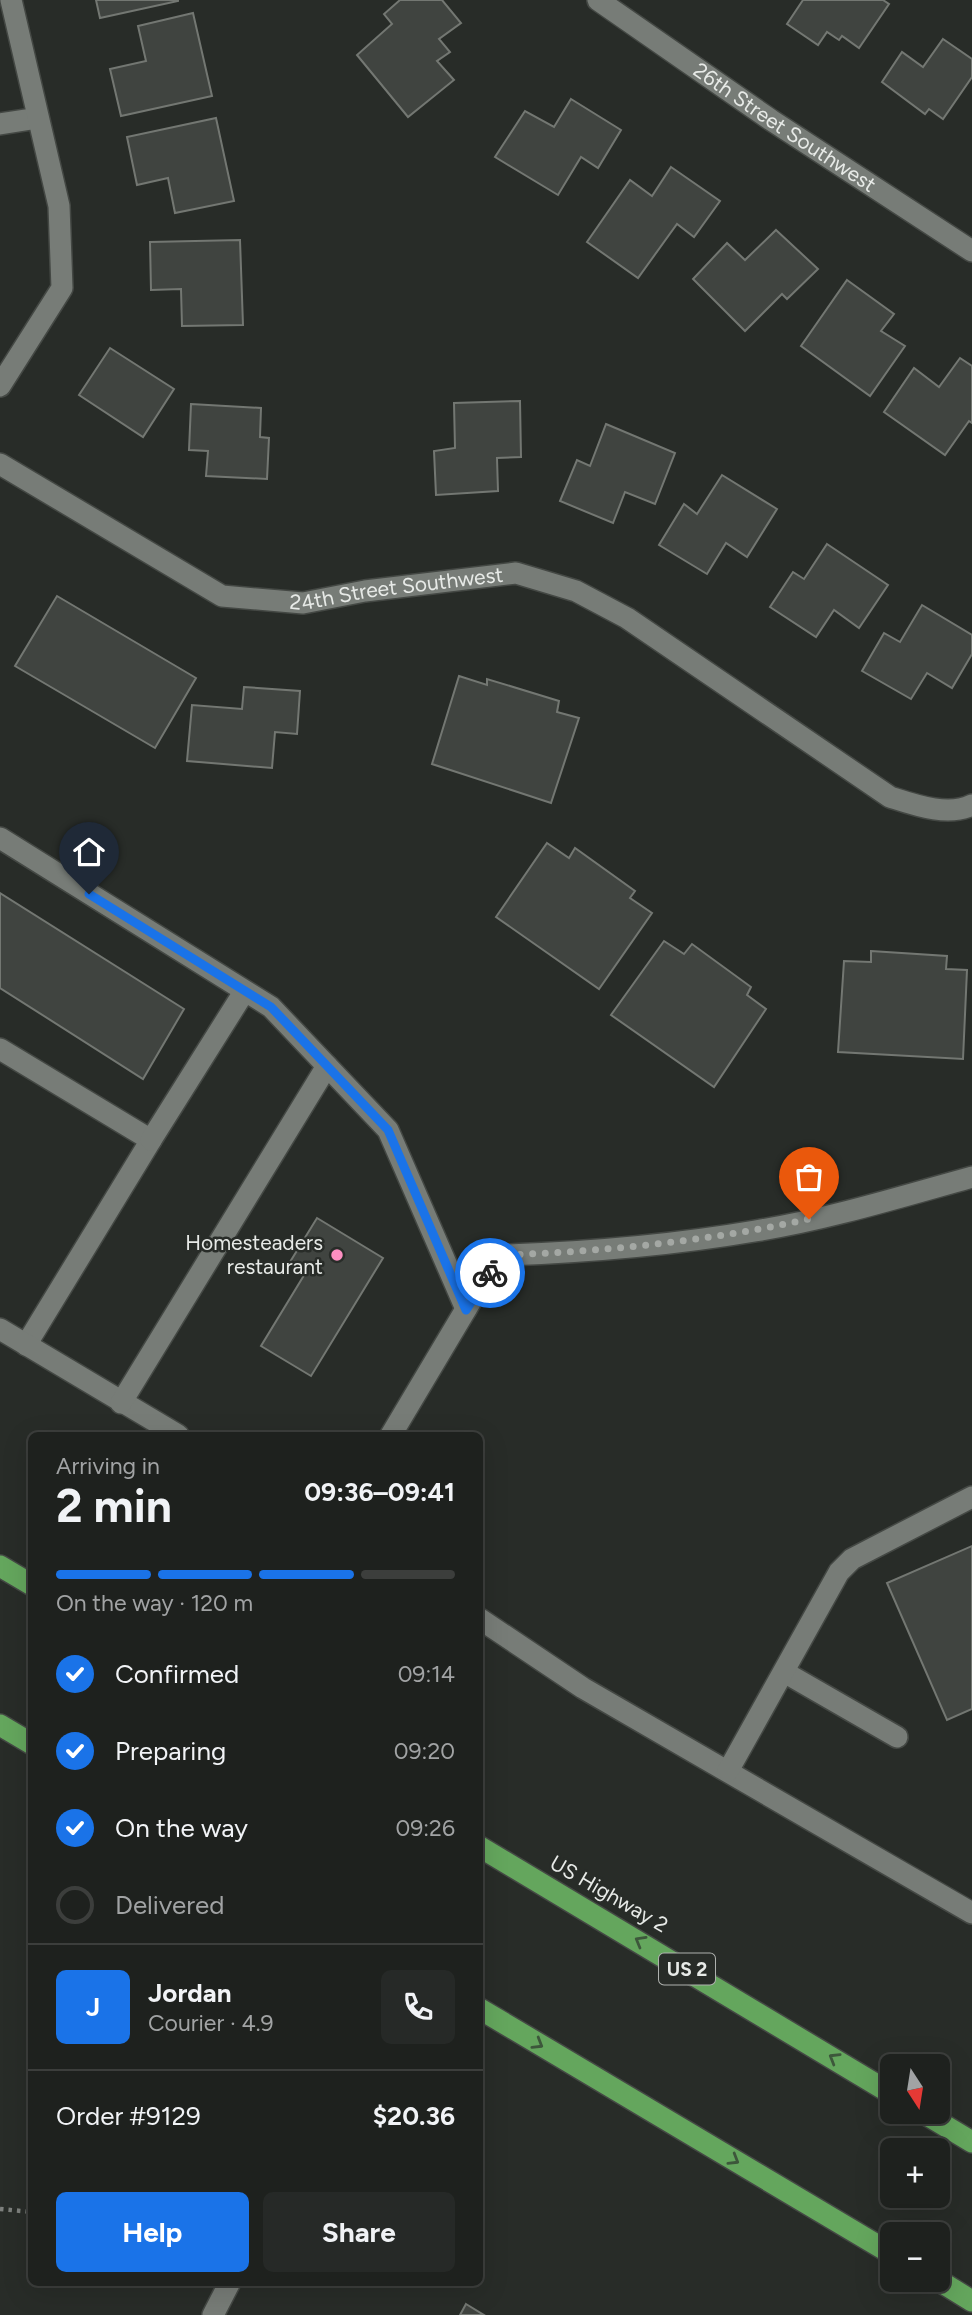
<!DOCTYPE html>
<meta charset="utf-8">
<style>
body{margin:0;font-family:Figtree,sans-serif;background:#262927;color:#f1f3f6;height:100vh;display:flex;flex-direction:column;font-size:26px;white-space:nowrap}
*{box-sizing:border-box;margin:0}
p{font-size:23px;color:#a1a3a4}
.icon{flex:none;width:38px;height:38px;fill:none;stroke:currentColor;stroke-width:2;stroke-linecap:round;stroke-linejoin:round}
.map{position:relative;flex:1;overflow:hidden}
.sheet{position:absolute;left:28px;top:1432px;width:455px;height:854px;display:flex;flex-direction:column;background:#1e211e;border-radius:10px;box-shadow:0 7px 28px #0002,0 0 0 2px #3c3e3c}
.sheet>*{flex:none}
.needle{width:46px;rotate:168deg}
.buttons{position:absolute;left:880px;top:2054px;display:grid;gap:14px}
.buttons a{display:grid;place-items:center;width:70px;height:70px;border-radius:10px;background:#1e211e;box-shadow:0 7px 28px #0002,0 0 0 2px #3c3e3c;font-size:35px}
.pin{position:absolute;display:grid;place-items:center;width:60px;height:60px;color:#fff;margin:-72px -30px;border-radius:50% 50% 50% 0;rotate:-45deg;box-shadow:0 0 7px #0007}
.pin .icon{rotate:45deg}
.courier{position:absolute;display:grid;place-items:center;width:70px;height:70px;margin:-35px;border:5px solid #1a73e8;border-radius:50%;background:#fff;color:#222;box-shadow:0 2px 9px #0007}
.summary em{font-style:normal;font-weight:700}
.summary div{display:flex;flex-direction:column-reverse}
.summary{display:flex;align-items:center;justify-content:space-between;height:119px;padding:0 28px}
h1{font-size:46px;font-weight:700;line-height:52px}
.bar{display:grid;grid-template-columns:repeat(4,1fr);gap:10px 7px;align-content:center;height:84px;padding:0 28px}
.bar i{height:9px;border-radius:5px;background:#3c3e3c}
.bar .selected{background:#1a73e8}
.bar p{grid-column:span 4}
.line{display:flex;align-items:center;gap:18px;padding:0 28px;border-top:2px solid #3c3e3c}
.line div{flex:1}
.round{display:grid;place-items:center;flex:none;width:74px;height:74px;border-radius:10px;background:#262927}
ol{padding:0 28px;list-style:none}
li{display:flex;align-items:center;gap:21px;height:77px}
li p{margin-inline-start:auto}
li .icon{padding:7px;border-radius:50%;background:#1a73e8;color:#fff;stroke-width:4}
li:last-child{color:#a1a3a4}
li i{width:38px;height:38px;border:4px solid #3c3e3c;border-radius:50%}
.action{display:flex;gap:14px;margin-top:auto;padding:14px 28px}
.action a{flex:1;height:80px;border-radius:10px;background:#1a73e8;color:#fff;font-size:28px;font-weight:700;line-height:80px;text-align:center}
.action a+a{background:#262927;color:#f1f3f6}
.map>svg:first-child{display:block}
.building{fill:#404440;stroke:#737772;stroke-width:2}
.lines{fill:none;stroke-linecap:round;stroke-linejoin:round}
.minor-casing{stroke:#444844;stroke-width:24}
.highway-casing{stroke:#444844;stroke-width:24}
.path{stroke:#7d807d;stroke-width:4.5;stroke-dasharray:3.5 5;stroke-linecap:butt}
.minor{stroke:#777c77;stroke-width:21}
.highway{stroke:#64a65d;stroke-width:21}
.oneway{stroke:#3d573b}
.done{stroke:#a4a8a4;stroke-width:7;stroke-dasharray:0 12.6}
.route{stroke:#1a73e8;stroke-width:9}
.poi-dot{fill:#fc8fc1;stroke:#282c28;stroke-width:2.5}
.labels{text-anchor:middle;stroke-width:5;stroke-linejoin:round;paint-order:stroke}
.shield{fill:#282c28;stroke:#aeb1ae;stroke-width:2}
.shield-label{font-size:19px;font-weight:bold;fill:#e7eae7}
.street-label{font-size:21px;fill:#e7eae7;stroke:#282c28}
.poi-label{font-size:21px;fill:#e7eae7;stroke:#282c28;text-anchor:end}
</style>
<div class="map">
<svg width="972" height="2315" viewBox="0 0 972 2315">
<rect width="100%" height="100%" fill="#282c28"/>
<g class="building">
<path d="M96 0H178V1L100 18Z"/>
<path d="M400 0H442L461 23 439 39 450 52 437 61 454 80 408 117 357 55 392 24 384 14Z"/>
<path d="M803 0H883L889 4 859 48 842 36 839 40 827 32 818 45 787 24Z"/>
<path d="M193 13 212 96 121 116 110 69 146 61 138 26Z"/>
<path d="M943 39 972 59V77L943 119 929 109 925 114 882 82 902 52 923 67Z"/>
<path d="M571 99 621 130 598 168 581 157 558 195 495 157 525 111 554 127Z"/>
<path d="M216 118 234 201 175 213 168 178 137 185 127 137Z"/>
<path d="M671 167 720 201 694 237 677 224 638 278 587 242 630 180 652 196Z"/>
<path d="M776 230 818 269 787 299 782 294 745 331 693 279 727 243 745 260Z"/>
<path d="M240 240 243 325 182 326 181 289 151 290 150 242Z"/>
<path d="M847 280 894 314 881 331 905 346 870 396 801 346Z"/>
<path d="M110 348 174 389 143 437 79 395Z"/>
<path d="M960 358 972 366V423L969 421 945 455 884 412 914 368 939 387Z"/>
<path d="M520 401 521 457 497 458 498 491 436 495 434 451 455 448 454 403Z"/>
<path d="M191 404 261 408 260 437 269 438 267 479 206 476 208 451 189 450Z"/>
<path d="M606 424 675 453 655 504 625 492 613 523 560 501 577 460 590 466Z"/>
<path d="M722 475 777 509 747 557 726 543 707 574 659 545 684 504 697 514Z"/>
<path d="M827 544 888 585 859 628 834 610 816 637 770 607 793 572 804 579Z"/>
<path d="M57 596 196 678 155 748 15 666Z"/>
<path d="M922 605 972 635V654L952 688 927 673 911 699 862 671 884 633 900 642Z"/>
<path d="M459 676 487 685V679L559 701 557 712 579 718 551 803 432 764Z"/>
<path d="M244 687 300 691 297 734 275 732 272 768 187 761 192 705 242 709Z"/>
<path d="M547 843 569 858 575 848 635 891 630 898 652 913 599 989 496 917Z"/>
<path d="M0 893 184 1009 143 1079 0 988Z"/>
<path d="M664 941 684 954 692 944 751 987 747 995 766 1009 714 1087 611 1015Z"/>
<path d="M871 951 947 956 946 969 967 970 963 1059 838 1052 844 961 871 962Z"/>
<path d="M317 1218 383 1258 311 1376 261 1346 306 1272 290 1262Z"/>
<path d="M972 1546V1709L947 1720 887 1583Z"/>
<path d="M466 2304 484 2315H460Z"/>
</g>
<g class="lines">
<g class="minor-casing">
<g id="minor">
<path id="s1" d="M598 0 771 120 972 251"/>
<path d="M0 124 38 118"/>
<path d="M0 386 62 288 59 206 11 0"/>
<path id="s2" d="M0 464 222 596 303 603 365 591 516 573 576 591 627 618 890 797C915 805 948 817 972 805"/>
<path d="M0 838 271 1007 388 1130 466 1309"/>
<path d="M0 1049 151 1140 26 1345"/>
<path d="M151 1140 244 992"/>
<path d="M0 1329 178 1435"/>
<path d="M121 1403 327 1066"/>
<path d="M391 1435 484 1279 507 1255C590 1252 673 1245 755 1231 829 1219 900 1197 972 1177"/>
<path d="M480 1619 583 1688 972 1913"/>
<path d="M784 1672 897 1737"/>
<path d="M728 1771 839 1572 852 1559 972 1497"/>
<path d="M213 2315 230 2282"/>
</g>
</g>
<g class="highway-casing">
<g id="highway">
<path d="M0 1566 32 1585"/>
<path d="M0 1725 32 1744"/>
<path d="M480 1847 892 2094"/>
<path d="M480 2009 892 2254"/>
<path d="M922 2112 972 2142"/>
<path d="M938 2280 972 2301"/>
</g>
</g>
<path class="path" d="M0 2209 32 2212"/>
<use href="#minor" class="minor"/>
<use href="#highway" class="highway"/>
</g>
<defs><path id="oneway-chevron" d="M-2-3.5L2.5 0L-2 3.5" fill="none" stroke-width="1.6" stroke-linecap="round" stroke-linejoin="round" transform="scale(1.75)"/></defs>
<g class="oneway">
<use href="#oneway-chevron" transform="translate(640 1941) rotate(-150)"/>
<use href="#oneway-chevron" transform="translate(538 2044) rotate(31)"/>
<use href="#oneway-chevron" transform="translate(834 2058) rotate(-149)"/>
<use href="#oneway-chevron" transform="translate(734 2160) rotate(31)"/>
</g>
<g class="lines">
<path class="done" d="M490 1273 507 1255C609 1251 709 1241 809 1219"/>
<path class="route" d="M89 894 271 1007 388 1130 466 1310 490 1273"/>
</g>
<circle class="poi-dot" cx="337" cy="1255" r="7"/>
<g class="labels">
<rect class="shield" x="659" y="1953.5" width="56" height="31" rx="5"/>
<g class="shield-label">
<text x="687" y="1976">US 2</text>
</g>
<g class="street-label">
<text dy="7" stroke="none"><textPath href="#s1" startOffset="226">26th Street Southwest</textPath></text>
<text dy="7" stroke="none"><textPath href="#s2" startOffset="434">24th Street Southwest</textPath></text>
<text transform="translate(609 1894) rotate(30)" y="7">US Highway 2</text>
</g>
<g class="poi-label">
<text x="323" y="1250">Homesteaders<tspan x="323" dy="24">restaurant</tspan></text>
</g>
</g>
</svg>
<div class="buttons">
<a><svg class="needle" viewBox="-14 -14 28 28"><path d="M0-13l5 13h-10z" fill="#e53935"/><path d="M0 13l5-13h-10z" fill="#a1a3a4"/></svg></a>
<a>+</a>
<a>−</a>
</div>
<div class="pin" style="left:809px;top:1219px;background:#ea580c"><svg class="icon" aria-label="bag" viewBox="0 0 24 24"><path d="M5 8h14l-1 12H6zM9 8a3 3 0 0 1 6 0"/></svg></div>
<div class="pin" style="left:89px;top:894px;background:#1f2937"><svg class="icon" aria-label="home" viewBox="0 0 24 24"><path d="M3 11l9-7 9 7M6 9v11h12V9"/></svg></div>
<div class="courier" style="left:490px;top:1273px"><svg class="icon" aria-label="bike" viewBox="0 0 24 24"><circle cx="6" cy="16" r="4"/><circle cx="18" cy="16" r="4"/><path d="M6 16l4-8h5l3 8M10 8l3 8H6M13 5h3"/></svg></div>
<section class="sheet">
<div class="summary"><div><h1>2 min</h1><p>Arriving in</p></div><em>09:36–09:41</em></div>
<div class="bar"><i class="selected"></i><i class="selected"></i><i class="selected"></i><i></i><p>On the way · 120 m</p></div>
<ol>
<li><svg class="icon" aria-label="check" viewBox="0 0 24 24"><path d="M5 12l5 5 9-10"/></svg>Confirmed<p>09:14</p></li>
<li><svg class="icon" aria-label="check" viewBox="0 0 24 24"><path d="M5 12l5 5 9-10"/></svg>Preparing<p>09:20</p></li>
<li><svg class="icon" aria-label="check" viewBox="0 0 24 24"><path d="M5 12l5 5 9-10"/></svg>On the way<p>09:26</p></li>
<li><i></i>Delivered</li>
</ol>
<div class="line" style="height:126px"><b class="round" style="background:#1a73e8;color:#fff">J</b><div><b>Jordan</b><p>Courier · 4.9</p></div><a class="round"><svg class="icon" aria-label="phone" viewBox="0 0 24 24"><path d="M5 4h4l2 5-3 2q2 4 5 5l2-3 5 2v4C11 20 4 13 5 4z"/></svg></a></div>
<div class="line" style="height:91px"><div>Order #9129</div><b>$20.36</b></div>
<div class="action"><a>Help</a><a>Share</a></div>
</section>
</div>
